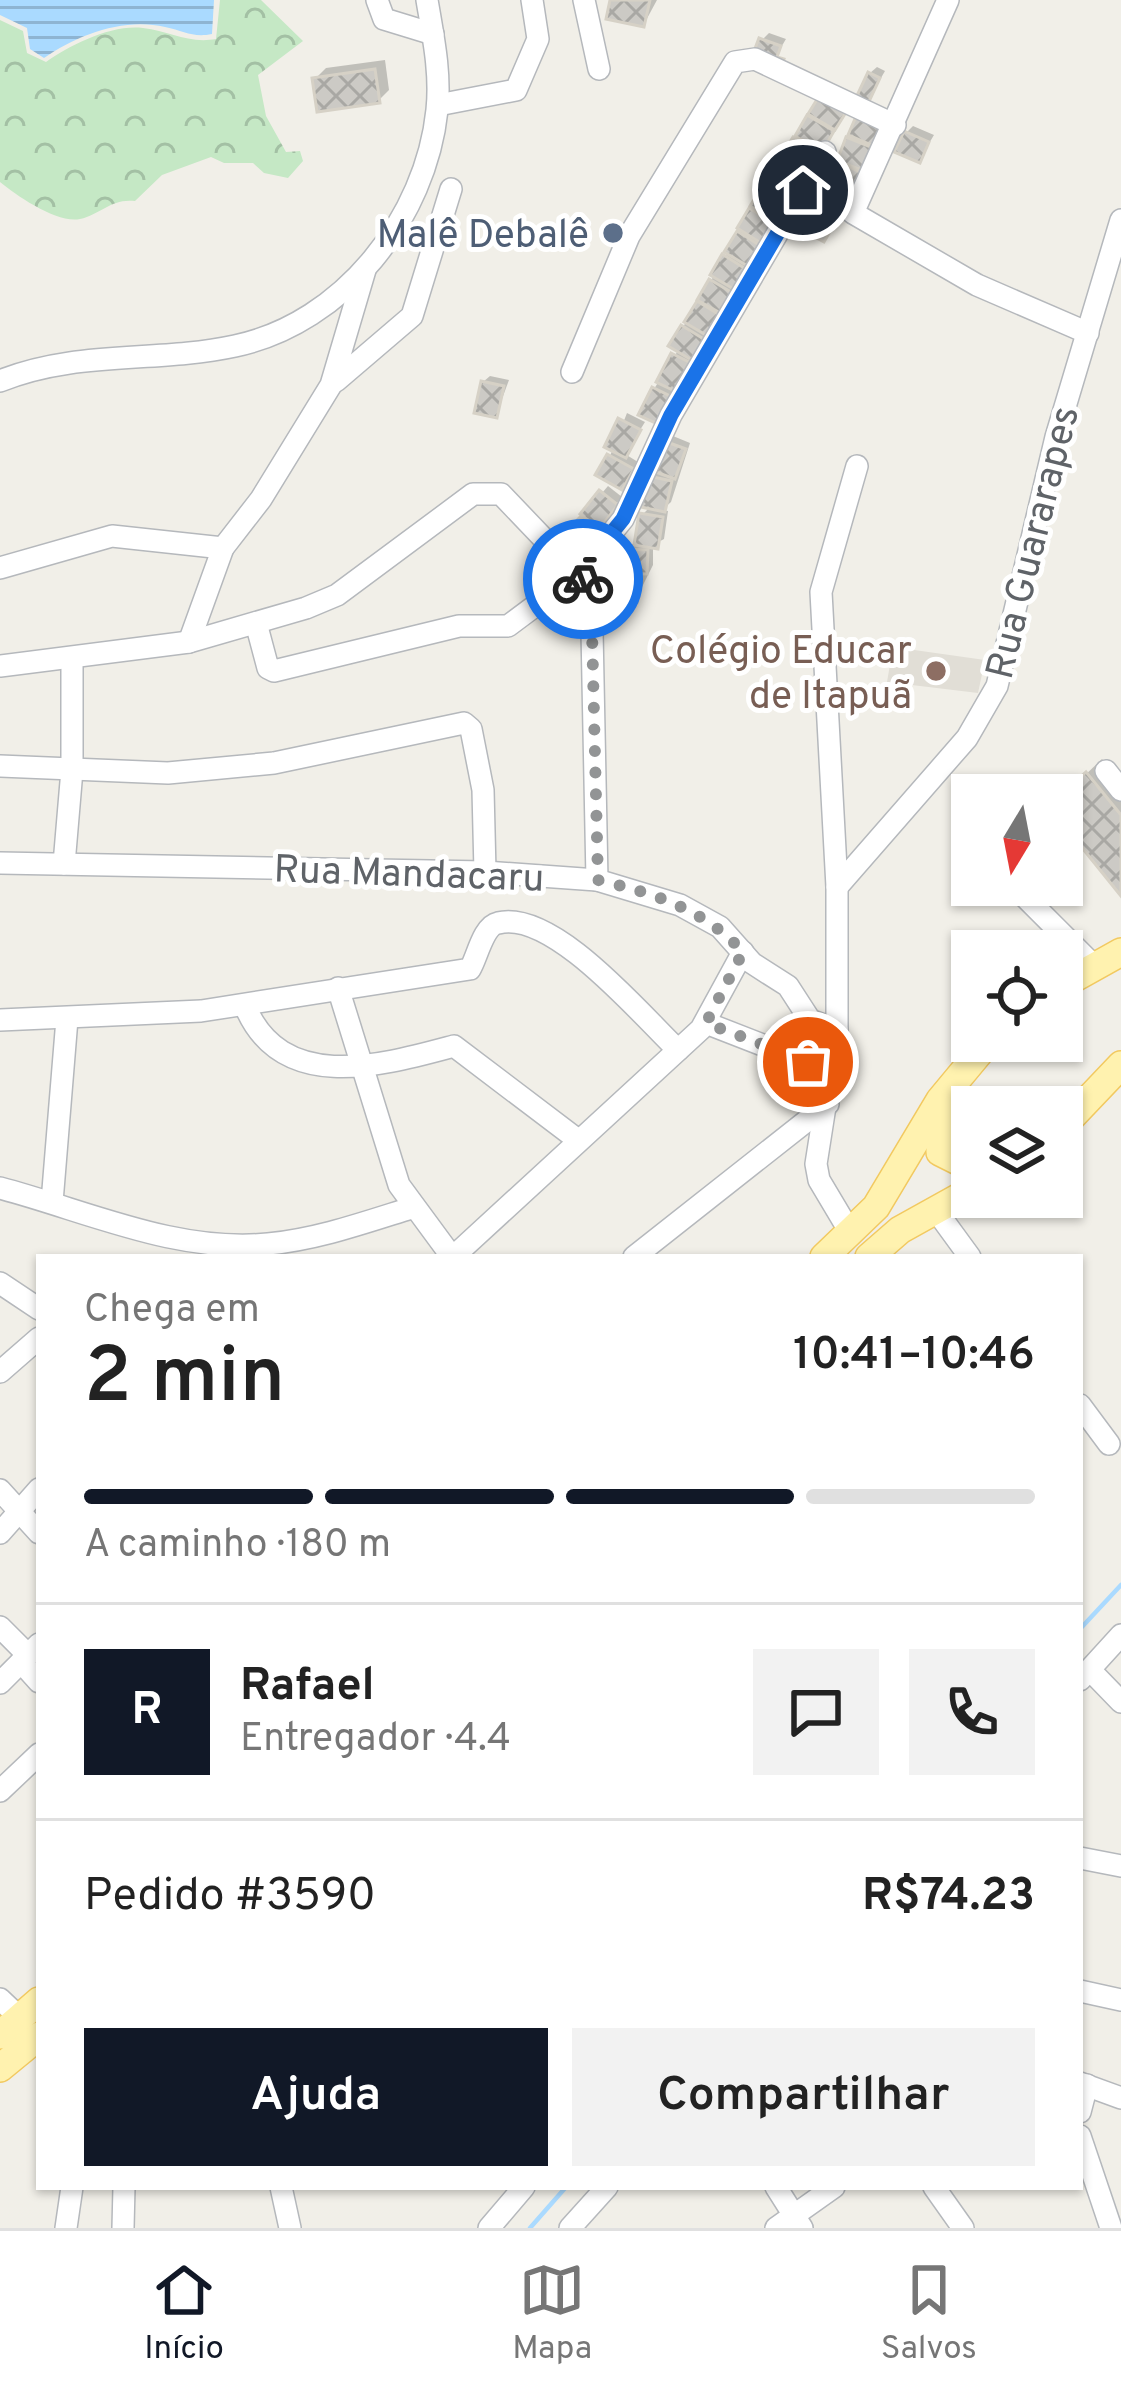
<!DOCTYPE html>
<html lang="pt">
<meta charset="utf-8">
<style>
body{margin:0;font-family:Overpass,sans-serif;background:#f2f2f2;color:#222;height:100vh;display:flex;flex-direction:column;font-size:45px;white-space:nowrap}
*{box-sizing:border-box;margin:0}
p{font-size:39px;color:#767676}
.icon{flex:none;width:66px;height:66px;fill:none;stroke:currentColor;stroke-width:2;stroke-linecap:round;stroke-linejoin:round}
.map{position:relative;flex:1;overflow:hidden}
.drawer{position:absolute;left:36px;top:1254px;width:1047px;height:936px;display:flex;flex-direction:column;background:#fff;border-radius:0px;box-shadow:0 3px 9px #0004}
.drawer>*{flex:none}
.needle{width:78px;rotate:190deg}
.buttons{position:absolute;left:951px;top:774px;display:grid;gap:24px}
.buttons a{display:grid;place-items:center;width:132px;height:132px;border-radius:0px;background:#fff;box-shadow:0 3px 9px #0004;font-size:60px}
.pin{position:absolute;display:grid;place-items:center;width:102px;height:102px;color:#fff;margin:-51px;border:6px solid #fff;border-radius:50%;box-shadow:0 3px 12px #0007}
.courier{position:absolute;display:grid;place-items:center;width:120px;height:120px;margin:-60px;border:9px solid #1a73e8;border-radius:50%;background:#fff;color:#222;box-shadow:0 3px 15px #0007}
.head em{font-style:normal;font-weight:600}
.head div{display:flex;flex-direction:column-reverse}
.head{display:flex;align-items:center;justify-content:space-between;height:204px;padding:0 48px}
h1{font-size:78px;font-weight:600;line-height:90px}
.bar{display:grid;grid-template-columns:repeat(4,1fr);gap:18px 12px;align-content:center;height:144px;padding:0 48px}
.bar i{height:15px;border-radius:9px;background:#e0e0e0}
.bar .current{background:#111827}
.bar p{grid-column:span 4}
.line{display:flex;align-items:center;gap:30px;padding:0 48px;border-top:3px solid #e0e0e0}
.line div{flex:1}
.round{display:grid;place-items:center;flex:none;width:126px;height:126px;border-radius:0px;background:#f2f2f2}
.primary-button{display:flex;gap:24px;margin-top:auto;padding:24px 48px}
.primary-button a{flex:1;height:138px;border-radius:0px;background:#111827;color:#fff;font-size:48px;font-weight:600;line-height:138px;text-align:center}
.primary-button a+a{background:#f2f2f2;color:#222}
.tab-bar{display:flex;justify-content:space-around;align-items:center;height:168px;border-top:3px solid #e0e0e0;background:#fff;font-size:33px;color:#767676}
.tab-bar a{display:grid;justify-items:center;gap:6px}
.tab-bar .current{color:#111827}
.map>svg:first-child{display:block}
.education{fill:#e1ded6}
.forest{fill:url(#forest-crowns)}
.water{fill:url(#water-rules)}
.shadow{fill:#0003}
.lines{fill:none;stroke-linecap:round;stroke-linejoin:round}
.stream{stroke:#aadaff;stroke-width:4.5}
.building{fill:url(#building-cross-hatch);stroke:#d6d1c6;stroke-width:3}
.minor-casing{stroke:#b5b8bc;stroke-width:24}
.major-casing{stroke:#f2c960;stroke-width:30}
.minor{stroke:#fff;stroke-width:21}
.major{stroke:#fff2af;stroke-width:27}
.done{stroke:#929495;stroke-width:12;stroke-dasharray:0 21.6}
.route{stroke:#1a73e8;stroke-width:15}
.service-dot{fill:#5c6f8a;stroke:#fff;stroke-width:4.5}
.education-dot{fill:#8d6e63;stroke:#fff;stroke-width:4.5}
.labels{text-anchor:middle;stroke-width:10;stroke-linejoin:round;paint-order:stroke}
.service-label{font-size:39px;fill:#4e5e75;stroke:#fff;text-anchor:end}
.street-label{font-size:39px;fill:#5f6368;stroke:#fff}
.education-label{font-size:39px;fill:#785e54;stroke:#fff;text-anchor:end}
</style>
<div class="map">
<svg width="1121" height="2228" viewBox="0 0 1121 2228">
<defs>
<pattern id="forest-crowns" width="20" height="18" patternUnits="userSpaceOnUse" patternTransform="scale(3)"><rect width="20" height="18" fill="#c5e8c5"/><path d="M2 6a3 3 0 1 1 6 0M12 15a3 3 0 1 1 6 0" fill="none" stroke="#a3c0a4"/></pattern>
<pattern id="water-rules" width="6" height="5" patternUnits="userSpaceOnUse" patternTransform="scale(3)"><rect width="6" height="5" fill="#aadaff"/><path d="M0 2.5h6" fill="none" stroke="#8eb4d2"/></pattern>
<pattern id="building-cross-hatch" width="8" height="8" patternUnits="userSpaceOnUse" patternTransform="scale(3)"><rect width="8" height="8" fill="#cccac5"/><path d="M0 0l8 8M0 8l8-8" fill="none" stroke="#a9a8a4"/></pattern>
</defs>
<rect width="100%" height="100%" fill="#f1efe8"/>
<path class="education" d="M893 647 985 660 978 693 887 682Z"/>
<path class="forest" d="M220 0H261L303 41 258 75 266 116 286 152 300 151 303 161 288 178 264 173 253 163H224L211 157 162 175 135 201C112 198 101 214 80 219 58 224 17 196 0 182V20L23 31 27 53 46 62C70 45 112 24 143 28 170 31 188 44 216 39Z"/>
<path class="water" d="M0 0H214L212 34C193 38 184 31 165 27 124 17 77 35 44 58L30 49 27 28 0 15Z"/>
<g class="shadow">
<path d="M614 0H657L644 24Z"/>
<path d="M769 33 786 39 774 59 762 40Z"/>
<path d="M385 60 389 90 379 100 315 79 326 68Z"/>
<path d="M877 67 885 71 866 104 870 73Z"/>
<path d="M823 95 852 102 666 415 654 389 679 349 683 327Z"/>
<path d="M893 118 860 187 827 182 854 134Z"/>
<path d="M913 126 934 135 919 160 907 132Z"/>
<path d="M827 197 844 206 824 238 820 204Z"/>
<path d="M490 376 509 380 496 415 483 382Z"/>
<path d="M627 413 645 422 625 454 638 462 628 480 610 456Z"/>
<path d="M673 436 690 443 671 502 662 510 668 511 664 539 653 545V565L636 599 610 578 617 570 618 550 625 544H637L642 515 651 506V477Z"/>
<path d="M608 486 622 497 577 550 564 538Z"/>
<path d="M1102 759 1121 782V891L1062 797Z"/>
</g>
<g class="lines">
<g class="stream">
<path d="M1080 1629 1121 1585"/>
<path d="M530 2228 566 2187"/>
</g>
</g>
<g class="building">
<path d="M610 0H650L644 27 606 19Z"/>
<path d="M759 38 781 46 777 57 784 59 782 65 753 54Z"/>
<path d="M375 69 380 103 317 112 312 78Z"/>
<path d="M868 72 880 78 866 108 854 102Z"/>
<path d="M821 93 848 109 835 130 808 114Z"/>
<path d="M858 112 888 125 878 148 848 135Z"/>
<path d="M807 115 834 131 822 152 795 136Z"/>
<path d="M904 131 929 142 920 163 894 152Z"/>
<path d="M793 137 820 154 807 174 780 158Z"/>
<path d="M846 137 876 149 867 172 837 161Z"/>
<path d="M834 160 864 174 854 197 823 184Z"/>
<path d="M779 161 806 177 793 198 766 182Z"/>
<path d="M763 185 790 202 777 222 750 206Z"/>
<path d="M818 202 840 214 824 242 802 230Z"/>
<path d="M749 208 776 224 764 245 737 228Z"/>
<path d="M737 231 764 248 751 268 724 252Z"/>
<path d="M722 254 749 271 737 291 710 275Z"/>
<path d="M709 279 736 295 724 315 697 300Z"/>
<path d="M697 301 723 317 711 338 684 322Z"/>
<path d="M681 325 707 341 695 362 668 346Z"/>
<path d="M671 353 693 364 679 393 656 382Z"/>
<path d="M481 381 504 386 497 418 474 413Z"/>
<path d="M652 387 674 398 660 425 638 415Z"/>
<path d="M618 418 641 430 626 458 604 447Z"/>
<path d="M664 441 686 449 675 479 653 471Z"/>
<path d="M607 454 634 469 622 490 595 475Z"/>
<path d="M648 476 672 481 665 512 641 507Z"/>
<path d="M599 490 618 505 599 529 580 514Z"/>
<path d="M639 513 663 517 658 549 634 545Z"/>
<path d="M580 517 597 533 577 554 560 538Z"/>
<path d="M615 549 648 550 647 574 614 573Z"/>
<path d="M607 576 639 579 637 602 605 599Z"/>
<path d="M1086 772 1121 815V896L1062 823 1061 795Z"/>
</g>
<g class="lines">
<g class="minor-casing">
<g id="minor">
<path d="M377 0 384 19 433 34"/>
<path d="M584 0 599 69"/>
<path d="M948 0 853 213 977 285 1088 333"/>
<path d="M438 105 516 90 538 39 532 0"/>
<path d="M572 372 629 236 735 62 755 59 895 125"/>
<path d="M0 381C76 350 156 363 235 346 344 323 426 217 437 110 441 73 433 36 427 0"/>
<path d="M336 381 412 316 451 189"/>
<path d="M0 568 112 536 223 548"/>
<path d="M256 623 268 668 274 671 459 626H508L579 573 623 519 671 415 825 152"/>
<path d="M189 642 223 548 261 499 331 385 365 270"/>
<path d="M0 666 189 642 306 608 337 595 473 494H501L585 582 592 631 597 880"/>
<path d="M0 766 168 773 274 763 464 723 471 729 483 790 485 872"/>
<path d="M1106 771 1121 790"/>
<path d="M0 863 485 872 597 880 680 905 720 927 752 963 788 986 810 1020 837 1030"/>
<path d="M64 864 72 770V660"/>
<path d="M1013 885 1095 967"/>
<path d="M837 887 967 738 997 686 1056 437 1121 220"/>
<path d="M338 988 399 1185 452 1257"/>
<path d="M245 1006C282 1095 383 1065 454 1046L578 1140"/>
<path d="M0 1020 201 1011 470 969C477 958 483 926 498 923 553 909 641 1015 678 1050"/>
<path d="M706 1023 832 1072"/>
<path d="M0 1188C87 1211 176 1253 268 1244 318 1239 363 1223 411 1208"/>
<path d="M52 1202 67 1019"/>
<path d="M935 1209 970 1257"/>
<path d="M850 1232 819 1180 816 1164 837 1030V887L821 592 857 466"/>
<path d="M453 1257 701 1029 743 952"/>
<path d="M634 1257 828 1104"/>
<path d="M0 1283 39 1309"/>
<path d="M0 1372 39 1338"/>
<path d="M1080 1405 1109 1444"/>
<path d="M0 1490 39 1533"/>
<path d="M0 1533 39 1489"/>
<path d="M0 1627 28 1655"/>
<path d="M21 1662 39 1682"/>
<path d="M1090 1670 1121 1702"/>
<path d="M1080 1680 1121 1635"/>
<path d="M0 1683 39 1644"/>
<path d="M0 1791 39 1754"/>
<path d="M1080 1858 1121 1866"/>
<path d="M1080 1991 1121 2000"/>
<path d="M0 1999 20 2018"/>
<path d="M1080 2083 1121 2098"/>
<path d="M1080 2112 1087 2085"/>
<path d="M1080 2136 1111 2228"/>
<path d="M281 2187 290 2228"/>
<path d="M776 2187 802 2228"/>
<path d="M934 2187 963 2228"/>
<path d="M66 2228 72 2187"/>
<path d="M123 2228 124 2187"/>
<path d="M489 2228 524 2187"/>
<path d="M570 2228 607 2187"/>
<path d="M776 2228 834 2187"/>
</g>
</g>
<g class="major-casing">
<g id="major">
<path d="M1062 985 1121 952"/>
<path d="M940 1104V1152L972 1168"/>
<path d="M1062 1127 1121 1065"/>
<path d="M824 1257 876 1207 940 1100 989 1041"/>
<path d="M869 1257 900 1230 972 1190"/>
<path d="M0 2035 39 2001"/>
<path d="M0 2068 39 2036"/>
</g>
</g>
<use href="#minor" class="minor"/>
<use href="#major" class="major"/>
</g>
<g class="lines">
<path class="done" d="M583 579 592 631 598 880C653 893 704 909 743 952L706 1023 808 1062"/>
<path class="route" d="M583 579 579 573 623 519 671 415 803 190"/>
</g>
<circle class="service-dot" cx="613" cy="233" r="12"/>
<circle class="education-dot" cx="936" cy="671" r="12"/>
<g class="labels">
<g class="service-label">
<text x="589" y="247">Malê Debalê</text>
</g>
<g class="street-label">
<text transform="translate(1031 542) rotate(-76)" y="14">Rua Guararapes</text>
<text transform="translate(409 872) rotate(2)" y="14">Rua Mandacaru</text>
</g>
<g class="education-label">
<text x="912" y="663">Colégio Educar<tspan x="912" dy="45">de Itapuã</tspan></text>
</g>
</g>
</svg>
<div class="buttons">
<a><svg class="needle" viewBox="-14 -14 28 28"><path d="M0-13l5 13h-10z" fill="#e53935"/><path d="M0 13l5-13h-10z" fill="#767676"/></svg></a>
<a><svg class="icon" aria-label="locate" viewBox="0 0 24 24"><circle cx="12" cy="12" r="6"/><path d="M12 2v4M12 18v4M2 12h4M18 12h4"/></svg></a>
<a><svg class="icon" aria-label="layers" viewBox="0 0 24 24"><path d="M12 4l9 5-9 5-9-5zM3 14l9 5 9-5"/></svg></a>
</div>
<div class="pin" style="left:808px;top:1062px;background:#ea580c"><svg class="icon" aria-label="bag" viewBox="0 0 24 24"><path d="M5 8h14l-1 12H6zM9 8a3 3 0 0 1 6 0"/></svg></div>
<div class="pin" style="left:803px;top:190px;background:#1f2937"><svg class="icon" aria-label="home" viewBox="0 0 24 24"><path d="M3 11l9-7 9 7M6 9v11h12V9"/></svg></div>
<div class="courier" style="left:583px;top:579px"><svg class="icon" aria-label="bike" viewBox="0 0 24 24"><circle cx="6" cy="16" r="4"/><circle cx="18" cy="16" r="4"/><path d="M6 16l4-8h5l3 8M10 8l3 8H6M13 5h3"/></svg></div>
<section class="drawer">
<div class="head"><div><h1>2 min</h1><p>Chega em</p></div><em>10:41–10:46</em></div>
<div class="bar"><i class="current"></i><i class="current"></i><i class="current"></i><i></i><p>A caminho · 180 m</p></div>
<div class="line" style="height:216px"><b class="round" style="background:#111827;color:#fff">R</b><div><b>Rafael</b><p>Entregador · 4.4</p></div><a class="round"><svg class="icon" aria-label="chat" viewBox="0 0 24 24"><path d="M4 5h16v11H9l-5 4z"/></svg></a><a class="round"><svg class="icon" aria-label="phone" viewBox="0 0 24 24"><path d="M5 4h4l2 5-3 2q2 4 5 5l2-3 5 2v4C11 20 4 13 5 4z"/></svg></a></div>
<div class="line" style="height:156px"><div>Pedido #3590</div><b>R$74.23</b></div>
<div class="primary-button"><a>Ajuda</a><a>Compartilhar</a></div>
</section>
</div>
<nav class="tab-bar">
<a class="current"><svg class="icon" aria-label="home" viewBox="0 0 24 24"><path d="M3 11l9-7 9 7M6 9v11h12V9"/></svg>Início</a>
<a><svg class="icon" aria-label="map" viewBox="0 0 24 24"><path d="M3 6l6-2 6 2 6-2v14l-6 2-6-2-6 2zM9 4v14M15 6v14"/></svg>Mapa</a>
<a><svg class="icon" aria-label="saved" viewBox="0 0 24 24"><path d="M7 4h10v16l-5-4-5 4z"/></svg>Salvos</a>
</nav>
